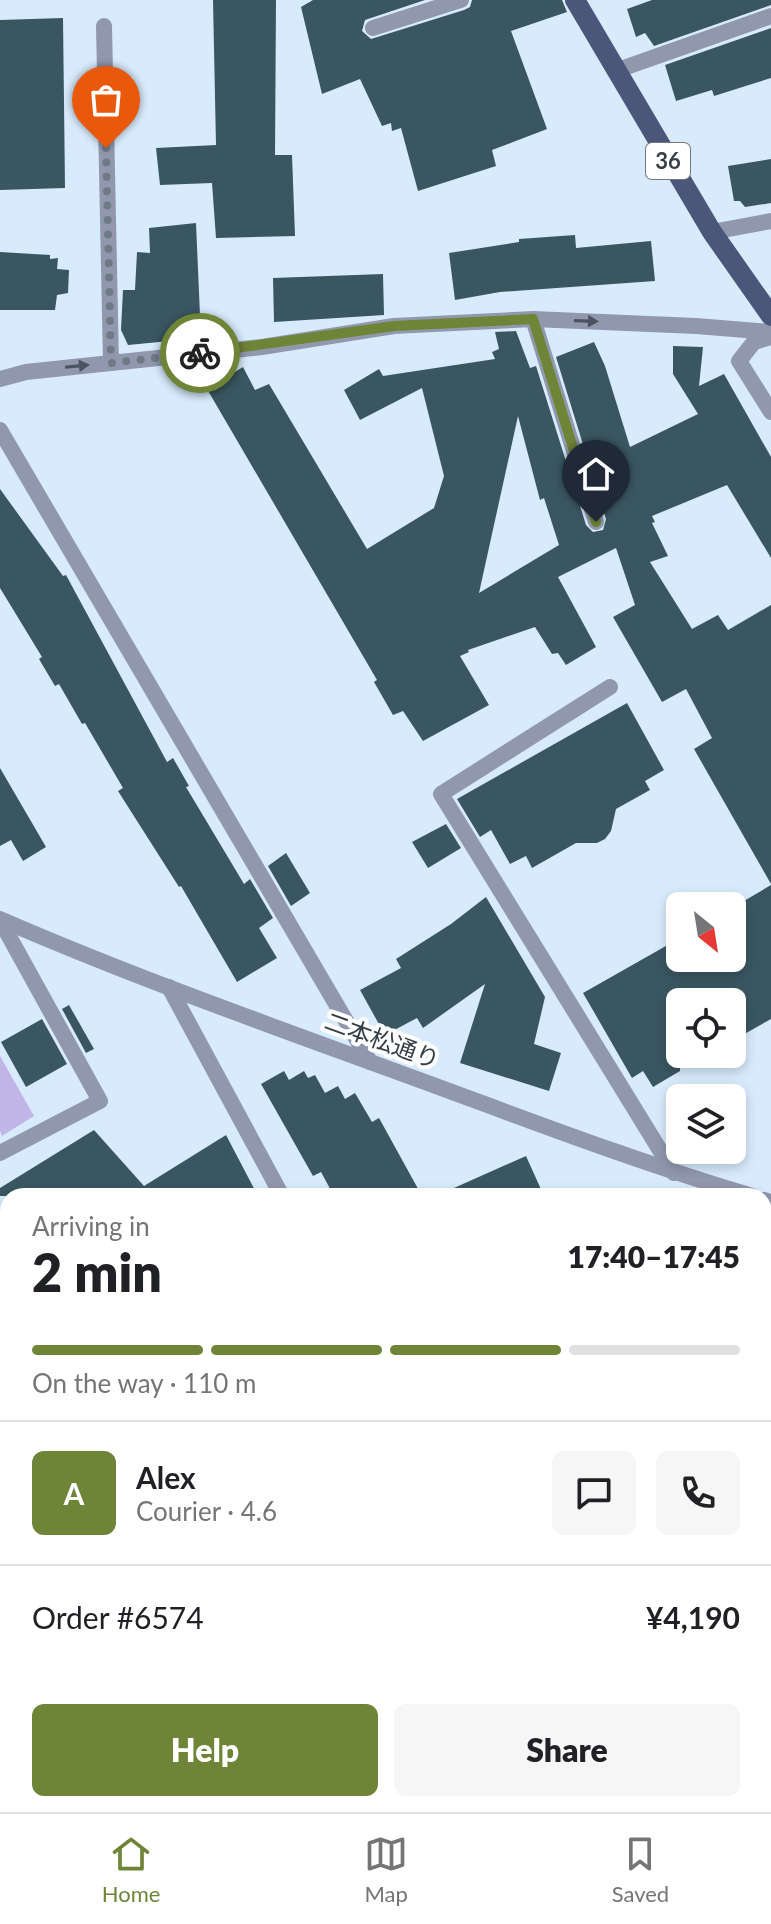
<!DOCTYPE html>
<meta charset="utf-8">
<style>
body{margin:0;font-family:Lato,"Noto Sans JP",sans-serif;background:#f6f6f6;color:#202124;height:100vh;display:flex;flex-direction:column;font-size:30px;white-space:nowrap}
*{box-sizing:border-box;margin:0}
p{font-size:26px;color:#757577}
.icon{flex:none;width:44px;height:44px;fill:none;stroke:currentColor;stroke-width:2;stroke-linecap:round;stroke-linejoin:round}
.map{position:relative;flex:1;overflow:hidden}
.details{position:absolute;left:0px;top:1188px;width:772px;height:624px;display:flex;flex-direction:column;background:#fff;border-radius:24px 24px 0 0;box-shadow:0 4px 12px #0003}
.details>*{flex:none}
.needle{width:52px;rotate:150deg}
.controls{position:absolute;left:666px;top:892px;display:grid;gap:16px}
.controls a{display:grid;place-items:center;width:80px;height:80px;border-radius:12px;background:#fff;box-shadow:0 4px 12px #0003;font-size:40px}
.pin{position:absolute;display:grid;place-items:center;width:68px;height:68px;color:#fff;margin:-82px -34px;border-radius:50% 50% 50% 0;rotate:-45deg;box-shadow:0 0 8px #0007}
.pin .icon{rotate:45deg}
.courier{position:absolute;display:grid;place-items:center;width:80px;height:80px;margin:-40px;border:6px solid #6e8436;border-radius:50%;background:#fff;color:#222;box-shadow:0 2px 10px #0007}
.head em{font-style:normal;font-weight:800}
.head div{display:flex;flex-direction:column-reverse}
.head{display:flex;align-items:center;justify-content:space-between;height:136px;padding:0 32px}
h1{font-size:52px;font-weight:800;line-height:60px}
.bar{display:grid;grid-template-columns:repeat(4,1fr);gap:12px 8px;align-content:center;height:96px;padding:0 32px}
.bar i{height:10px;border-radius:6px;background:#e0e0e0}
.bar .selected{background:#6e8436}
.bar p{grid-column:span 4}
.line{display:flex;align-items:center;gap:20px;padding:0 32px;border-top:2px solid #e0e0e0}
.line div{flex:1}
.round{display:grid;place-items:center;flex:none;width:84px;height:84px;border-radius:12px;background:#f6f6f6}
.button{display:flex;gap:16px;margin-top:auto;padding:16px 32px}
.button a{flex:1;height:92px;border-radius:12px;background:#6e8436;color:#fff;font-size:32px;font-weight:800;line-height:92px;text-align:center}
.button a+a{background:#f6f6f6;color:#202124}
.menu{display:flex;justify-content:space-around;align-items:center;height:112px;border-top:2px solid #e0e0e0;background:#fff;font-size:22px;color:#757577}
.menu a{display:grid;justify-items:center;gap:4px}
.menu .selected{color:#6e8436}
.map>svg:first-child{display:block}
.green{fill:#c1b5e8}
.building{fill:#3a5761;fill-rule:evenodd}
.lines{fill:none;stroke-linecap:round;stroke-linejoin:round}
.service{stroke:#9198ae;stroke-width:16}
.minor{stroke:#9198ae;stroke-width:16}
.tertiary{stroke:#9198ae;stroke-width:16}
.primary{stroke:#4b567b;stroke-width:20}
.oneway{fill:#4c5461}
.done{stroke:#6e7b86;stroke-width:8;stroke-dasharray:0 14.4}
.route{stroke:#6e8436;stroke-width:10}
.labels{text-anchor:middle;stroke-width:8;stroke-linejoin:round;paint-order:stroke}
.shield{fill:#fff;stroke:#72787e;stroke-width:2}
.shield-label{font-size:22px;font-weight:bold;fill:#353e47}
.street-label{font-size:24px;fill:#353e47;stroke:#fff}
</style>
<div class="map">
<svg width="771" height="1812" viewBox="0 0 771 1812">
<rect width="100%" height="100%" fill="#d8ebfc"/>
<g class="green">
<path d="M0 1056 34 1116 2 1136 0 1131Z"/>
<path d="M8 1770V1804H157L160 1812H0V1772Z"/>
</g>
<g class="building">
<path d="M213 0H276L275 155H292L295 236 216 238 212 183 160 185 156 148 216 145Z"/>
<path d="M313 0H425L365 20 362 31 371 39 464 10 470 7 472 0H562L567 12 511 31 547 129 492 150 496 166 418 191 401 128 392 131 391 123 382 126 360 79 322 94 301 7Z"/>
<path d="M652 0H771V5L654 46 645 33 636 37 627 9Z"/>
<path d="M63 18 65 188 0 190V20Z"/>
<path d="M771 28V78L714 96 712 90 676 101 665 65Z"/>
<path d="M771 159V203L745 207 740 201H734L728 166Z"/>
<path d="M196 223 201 338 128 345 121 330 123 290H135L137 252 150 253 149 228Z"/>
<path d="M575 235 576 248 651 241 655 281 500 292 455 300 449 253 519 242V239Z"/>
<path d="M0 252 50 255V259L58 258 57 269 69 270 68 293 57 295 55 310H0Z"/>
<path d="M383 274 384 315 274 322 273 278Z"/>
<path d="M516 331 530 368 536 366 586 525 593 532 603 530 606 519 556 357 594 342 605 366 630 447 698 414 673 374V346L703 347 699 386 724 374 771 457V558L727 485 652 516 655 522 652 523 668 556 650 562 692 629 718 615 728 630 771 605V884L694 749 712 738 686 689 662 702 613 617 635 605 616 548 558 577 596 647 566 665 558 653 552 654 535 627 468 650 469 652 460 656 489 705 423 741 403 711 393 715 374 682 377 680 207 389 243 367 255 390 269 384 367 549 434 508 444 476 422 388 360 420 344 390 379 369 383 376 495 359 492 352 499 349 495 332ZM518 416 540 500 544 498 559 545 479 593Z"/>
<path d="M0 489 63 576 66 575 167 762 173 758 189 786 186 787 244 884 250 879 273 918 259 928 277 958 237 982 181 886 179 887 118 791 123 788 85 723 82 724 59 684 55 686 39 659 42 657 0 588Z"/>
<path d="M627 703 664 770 645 781 650 790 616 809 611 831 605 839 597 843H576L532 868 526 856 510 864 491 830 480 837 457 799Z"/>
<path d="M0 768 46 847 23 861 11 840 0 846Z"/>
<path d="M446 824 461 848 428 868 412 842Z"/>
<path d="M286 853 310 893 291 906 268 866Z"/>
<path d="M771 885V1019L732 1041V1002H680V1071L653 1087 643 1071 632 1078 583 993 680 938V958H732V908Z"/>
<path d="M486 897 545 997 534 1044 561 1053 549 1091 460 1063 485 984 423 1028 417 1018 385 1035 360 990 401 968 396 959 451 924Z"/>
<path d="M69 1005 94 1049 86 1053 62 1009Z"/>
<path d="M42 1019 67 1064 26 1087 1 1042Z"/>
<path d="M284 1071 289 1080 304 1071 308 1078 315 1075 325 1093 338 1086 345 1099 355 1093 372 1122 379 1118 422 1196H334L321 1172 313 1176 261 1084Z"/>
<path d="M94 1130 144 1186 226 1135 258 1196H0V1188Z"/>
<path d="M526 1156 544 1196H436Z"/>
</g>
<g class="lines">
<g class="service">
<path d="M104 26 111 363"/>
<path d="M373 28 461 0"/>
<path d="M615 71 771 16"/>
<path d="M712 232 771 221"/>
<path d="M610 687 441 794 674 1173"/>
<path d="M0 1374 8 1387"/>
<path d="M0 1497 8 1509"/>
<path d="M0 1706 8 1718"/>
</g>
<g class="minor">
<path d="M533 319 596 522"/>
<path d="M771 337 754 342 739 361 771 412"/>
<path d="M0 379 26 372 262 347 394 326 533 319 696 326 771 332"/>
<path d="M0 430 370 1062"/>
<path d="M0 920 100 1101 0 1153"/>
<path d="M169 987 282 1196"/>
<path d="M764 1553 771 1552"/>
<path d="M0 1751 8 1749"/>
<path d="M499 1804 502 1812"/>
</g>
<g class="tertiary">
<path d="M0 919C136 978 275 1027 414 1078 526 1119 637 1162 752 1196"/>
<path d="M764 1200 771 1202"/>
</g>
<path class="primary" d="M575 0 712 232 771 316"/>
</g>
<defs><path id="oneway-solid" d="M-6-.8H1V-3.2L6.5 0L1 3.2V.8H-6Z" transform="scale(2)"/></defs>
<g class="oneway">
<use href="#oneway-solid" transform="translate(586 321) rotate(2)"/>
<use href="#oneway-solid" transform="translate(77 366) rotate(-6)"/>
</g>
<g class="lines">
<path class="done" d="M106 148 111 363 200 353"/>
<path class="route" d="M200 353 394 326 533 319 596 522"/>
</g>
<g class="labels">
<rect class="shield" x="646" y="143" width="44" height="36" rx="6"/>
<g class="shield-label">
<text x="668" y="169">36</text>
</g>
<g class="street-label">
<text transform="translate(382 1041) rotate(20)" y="8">二本松通り</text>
</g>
</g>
</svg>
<div class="controls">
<a><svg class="needle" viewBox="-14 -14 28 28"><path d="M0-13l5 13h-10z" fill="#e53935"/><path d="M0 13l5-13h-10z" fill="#757577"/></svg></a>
<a><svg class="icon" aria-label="locate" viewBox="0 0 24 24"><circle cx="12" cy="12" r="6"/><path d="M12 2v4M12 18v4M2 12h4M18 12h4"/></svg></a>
<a><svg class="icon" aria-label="layers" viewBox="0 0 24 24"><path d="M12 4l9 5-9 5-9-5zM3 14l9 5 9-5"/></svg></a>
</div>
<div class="pin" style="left:106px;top:148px;background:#ea580c"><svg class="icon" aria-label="bag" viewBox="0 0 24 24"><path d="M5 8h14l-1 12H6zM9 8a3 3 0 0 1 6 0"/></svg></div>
<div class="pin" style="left:596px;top:522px;background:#1f2937"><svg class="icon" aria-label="home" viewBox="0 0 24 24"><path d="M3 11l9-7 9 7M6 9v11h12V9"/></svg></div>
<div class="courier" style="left:200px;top:353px"><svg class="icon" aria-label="bike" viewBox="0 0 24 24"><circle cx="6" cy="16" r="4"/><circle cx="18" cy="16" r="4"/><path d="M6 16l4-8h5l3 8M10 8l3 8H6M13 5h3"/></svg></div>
<section class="details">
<div class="head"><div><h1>2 min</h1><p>Arriving in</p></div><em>17:40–17:45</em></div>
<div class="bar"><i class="selected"></i><i class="selected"></i><i class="selected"></i><i></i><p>On the way · 110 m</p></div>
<div class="line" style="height:144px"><b class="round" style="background:#6e8436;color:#fff">A</b><div><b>Alex</b><p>Courier · 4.6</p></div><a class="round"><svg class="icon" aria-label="chat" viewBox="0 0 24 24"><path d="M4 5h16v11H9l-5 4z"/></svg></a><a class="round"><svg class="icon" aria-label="phone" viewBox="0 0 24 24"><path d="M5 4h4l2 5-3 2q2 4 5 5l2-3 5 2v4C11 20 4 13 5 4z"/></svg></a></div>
<div class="line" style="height:104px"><div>Order #6574</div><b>¥4,190</b></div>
<div class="button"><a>Help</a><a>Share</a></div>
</section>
</div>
<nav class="menu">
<a class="selected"><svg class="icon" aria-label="home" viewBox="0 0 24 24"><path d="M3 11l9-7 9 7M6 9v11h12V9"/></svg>Home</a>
<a><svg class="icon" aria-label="map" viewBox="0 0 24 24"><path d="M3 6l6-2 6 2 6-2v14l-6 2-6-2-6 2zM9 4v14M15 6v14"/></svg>Map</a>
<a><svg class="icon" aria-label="saved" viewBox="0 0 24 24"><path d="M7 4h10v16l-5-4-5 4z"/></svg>Saved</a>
</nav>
